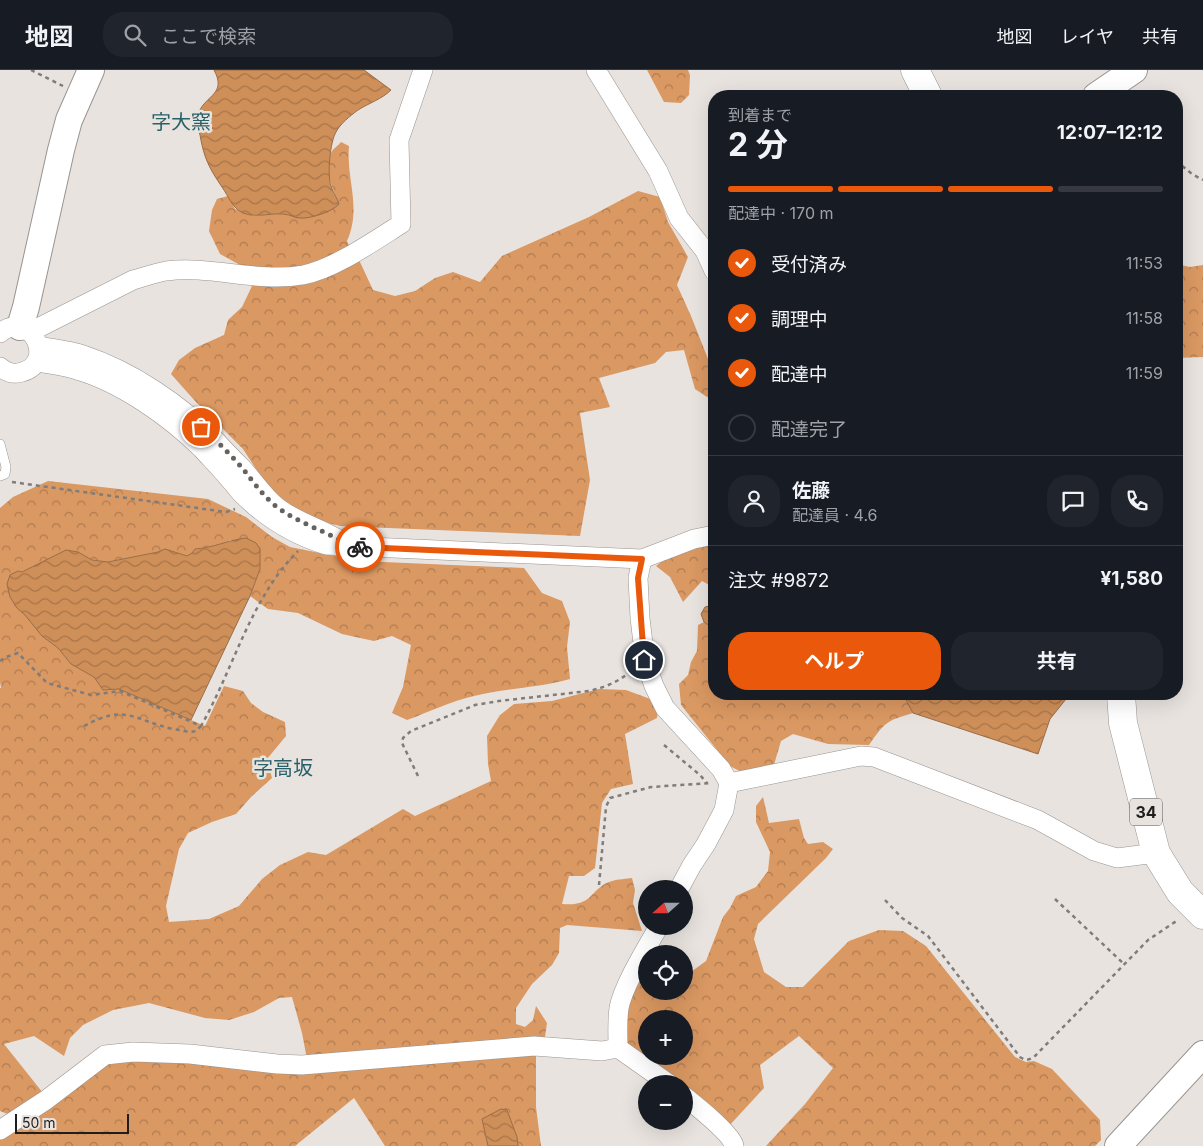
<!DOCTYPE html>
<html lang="ja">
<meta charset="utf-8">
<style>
body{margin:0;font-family:Inter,"Noto Sans JP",sans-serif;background:#20242c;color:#f1f3f6;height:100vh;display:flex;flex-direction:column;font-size:19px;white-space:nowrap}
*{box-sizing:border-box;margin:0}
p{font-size:16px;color:#9ea1a6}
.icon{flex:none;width:28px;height:28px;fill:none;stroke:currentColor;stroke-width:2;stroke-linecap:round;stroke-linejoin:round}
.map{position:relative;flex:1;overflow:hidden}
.side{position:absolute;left:708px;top:20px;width:475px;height:610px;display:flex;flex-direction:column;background:#171b24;border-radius:20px;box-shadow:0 5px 20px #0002}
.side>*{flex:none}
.needle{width:32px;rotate:249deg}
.tools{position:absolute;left:638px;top:810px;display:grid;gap:10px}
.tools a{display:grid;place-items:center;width:55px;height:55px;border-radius:50%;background:#171b24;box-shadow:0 5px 20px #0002;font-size:25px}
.scale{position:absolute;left:15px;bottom:12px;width:114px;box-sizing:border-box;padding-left:5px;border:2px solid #1f1e1c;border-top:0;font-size:14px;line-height:18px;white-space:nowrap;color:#1f1e1c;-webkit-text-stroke:4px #e8e3df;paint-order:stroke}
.pin{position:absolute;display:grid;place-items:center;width:42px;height:42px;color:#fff;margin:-21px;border:2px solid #fff;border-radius:50%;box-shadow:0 1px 5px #0007}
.courier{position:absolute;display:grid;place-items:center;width:50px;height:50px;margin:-25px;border:4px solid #ea580c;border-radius:50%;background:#fff;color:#222;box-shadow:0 1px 6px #0007}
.overview em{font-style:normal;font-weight:700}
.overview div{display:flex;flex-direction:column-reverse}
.overview{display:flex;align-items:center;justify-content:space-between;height:85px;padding:0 20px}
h1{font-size:32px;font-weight:700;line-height:38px}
.bar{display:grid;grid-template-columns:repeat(4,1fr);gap:8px 5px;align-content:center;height:60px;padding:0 20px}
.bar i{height:6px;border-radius:4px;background:#363941}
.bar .on{background:#ea580c}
.bar p{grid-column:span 4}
.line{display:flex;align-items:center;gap:12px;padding:0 20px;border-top:1px solid #363941}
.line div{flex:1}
.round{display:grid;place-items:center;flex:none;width:52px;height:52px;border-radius:20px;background:#20242c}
ol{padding:0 20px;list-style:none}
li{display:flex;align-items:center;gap:15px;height:55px}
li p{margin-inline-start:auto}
li .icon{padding:5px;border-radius:50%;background:#ea580c;color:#fff;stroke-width:4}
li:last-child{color:#9ea1a6}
li i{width:28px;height:28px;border:2px solid #363941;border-radius:50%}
.cta{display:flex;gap:10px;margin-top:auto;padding:10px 20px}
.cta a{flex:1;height:58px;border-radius:20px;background:#ea580c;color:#fff;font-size:20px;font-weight:700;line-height:58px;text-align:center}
.cta a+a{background:#20242c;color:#f1f3f6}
header{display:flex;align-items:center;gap:30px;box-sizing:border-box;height:70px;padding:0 25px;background:#171b24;border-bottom:1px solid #363941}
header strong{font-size:24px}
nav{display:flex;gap:28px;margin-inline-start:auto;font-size:18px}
.search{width:350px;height:45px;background:#20242c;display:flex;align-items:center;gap:12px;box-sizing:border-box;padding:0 18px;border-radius:20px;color:#9ea1a6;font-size:19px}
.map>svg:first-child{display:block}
.forest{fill:url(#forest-crowns);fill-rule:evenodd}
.water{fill:url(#water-waves);stroke:#9a6d47}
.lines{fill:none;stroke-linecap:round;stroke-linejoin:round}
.lane-casing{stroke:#999491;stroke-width:10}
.street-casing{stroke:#999491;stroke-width:20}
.secondary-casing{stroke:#999491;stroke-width:28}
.primary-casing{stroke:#999491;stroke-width:29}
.path{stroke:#7f7c79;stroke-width:2.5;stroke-dasharray:4 4;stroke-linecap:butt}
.lane{stroke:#fff;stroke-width:9}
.street{stroke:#fff;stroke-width:19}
.secondary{stroke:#fff;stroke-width:26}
.primary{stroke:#fff;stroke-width:28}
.done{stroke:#656360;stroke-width:5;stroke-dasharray:0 9}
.route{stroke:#ea580c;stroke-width:6}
.labels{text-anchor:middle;stroke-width:5;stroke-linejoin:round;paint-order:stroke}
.shield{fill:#e8e3df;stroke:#5b5956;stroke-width:1}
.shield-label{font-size:16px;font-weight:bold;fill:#1f1e1c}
.quarter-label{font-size:20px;fill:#286069;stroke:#e8e3df}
</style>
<header>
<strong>地図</strong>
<div class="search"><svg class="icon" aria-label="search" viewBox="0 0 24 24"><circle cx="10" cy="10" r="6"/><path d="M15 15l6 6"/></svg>ここで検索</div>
<nav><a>地図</a><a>レイヤ</a><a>共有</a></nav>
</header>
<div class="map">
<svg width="1203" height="1076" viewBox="0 0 1203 1076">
<defs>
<pattern id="forest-crowns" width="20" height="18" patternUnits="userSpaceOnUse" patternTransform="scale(1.25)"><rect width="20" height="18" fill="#da9862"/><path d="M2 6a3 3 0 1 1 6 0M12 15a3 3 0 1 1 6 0" fill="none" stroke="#b07b50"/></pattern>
<pattern id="water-waves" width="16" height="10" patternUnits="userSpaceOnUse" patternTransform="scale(1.25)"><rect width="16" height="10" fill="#cf8f59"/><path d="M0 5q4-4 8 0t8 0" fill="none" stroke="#a77449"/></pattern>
</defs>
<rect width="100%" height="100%" fill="#e8e3df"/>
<g class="forest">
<path d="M647 0H688L690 5 689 25 681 33 664 32Z"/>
<path d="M341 72 349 76C346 110 362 137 347 171L355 189 360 192 373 220 395 226 415 221 435 208 453 202 480 212 502 186 589 147 638 121 660 127 668 152 688 187 677 215 691 246 714 304V326L707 327 695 319 684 280 666 282 655 293 599 308 610 337 580 343 590 410 580 466 340 456 304 447 271 422 243 379 195 331 171 304 179 290 195 278 224 265 228 250 242 237 252 216 249 197 240 195 220 184 209 161 212 140 217 129 228 126 235 139 254 146 279 143 289 145 337 128C330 115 324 94 332 81 334 78 339 75 341 72Z"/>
<path d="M1176 194 1190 197 1203 195V287L1176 288Z"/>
<path d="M48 411 208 429 246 447 272 467 290 477 360 491 524 498 542 523 562 531 570 552 567 577 570 609C538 618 505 618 474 626 451 631 429 642 407 650L392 643 403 617 411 575 392 566 374 571 342 564 298 543 268 539 250 526 260 499 231 470 217 476 195 479 192 484 187 486 165 479 158 482 108 492 92 490 78 482 33 497 22 502 18 501 17 538 25 544 42 566 58 578 71 594 94 607 103 620 119 619 205 656 224 616 243 621 251 633 263 642 285 652 286 666 267 689 272 708 252 726 236 744 212 752 188 763 179 779 166 836 169 852 209 849 239 836 262 809 280 795 308 782 326 785 403 739 415 746 491 711 488 694 487 666 500 645 514 634 552 631 599 619 626 620 653 630 658 639 657 648 625 664 633 714 611 719 602 733 595 798 584 806H569L562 834C595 837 589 818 612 811 618 809 626 809 632 808L635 820 633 833 642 861 567 855 560 858 559 883 552 895 532 914 516 938V954L525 957 533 950 536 936 547 953 545 967 536 970 307 989 302 963 292 927 279 928 254 942 229 950 205 948 149 933 113 940 83 955 70 968 64 986 34 966 4 974 43 1023 10 1045 0 1041V618H1L0 612V438L13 427Z"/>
<path d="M714 473V533L711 516 702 511 683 532 670 507 656 496 670 485Z"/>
<path d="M704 552 714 559V571L711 580 714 581V624H903L913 643C886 651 885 652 869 675L828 674 793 664 781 671 773 698 745 704 730 696 681 635 679 614 688 605 691 592 697 581 698 555Z"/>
<path d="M763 727 769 753 799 749 804 768 808 774 823 772 833 779 826 788 758 854 754 869 764 902 786 917H803L849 871 879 860 903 861 926 876 1015 987 1026 992 1034 991 1052 999 1100 1050 1101 1070 1095 1076H766L805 1034 833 998 799 966 760 995 764 1018 728 1057 684 1021V1014H675L626 978V938L646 893V921H684V907L706 891 723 847 730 838 736 826 756 817 768 801 770 782 756 752V736ZM646 949H684V986H646Z"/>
<path d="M536 980V1037L541 1076H385L354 1028 295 1076H0V1065L108 988 216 993Z"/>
</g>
<g class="water">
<path d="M214 0H364L391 20C382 29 369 33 358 40 350 46 340 54 336 62 330 72 327 105 331 116 333 123 337 127 339 134 332 142 310 149 300 148 296 148 292 146 289 145 273 141 258 149 243 143 232 138 229 127 222 117 209 98 204 88 200 65 198 58 196 50 199 42 206 25 227 24 214 0Z"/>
<path d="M246 468 256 473 260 479V499L250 526 191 650 119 619 103 620 94 607 71 594 58 578 42 566 25 545 17 538 10 527 7 514 10 505 18 501 22 502 66 480 78 482 92 490 108 492 158 482 165 479 187 486 192 483 195 479C213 478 228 470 246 468Z"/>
<path d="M714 535V559L704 552 701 544 705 537Z"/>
<path d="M903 624H1070L1050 649 1038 684 913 643Z"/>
<path d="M501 1039 507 1040 517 1067 518 1076H488L482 1049Z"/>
</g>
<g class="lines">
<g class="lane-casing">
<path id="lane" d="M0 374 6 397 5 404 0 406"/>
</g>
<g class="street-casing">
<g id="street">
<path d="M596 0 658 101 679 148 705 181 714 201"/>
<path d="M30 262 133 210C144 207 155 203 166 201 211 195 256 213 303 205 334 199 374 171 401 154L399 70 423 0"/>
<path d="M0 263C31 238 57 293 22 302 14 305 6 302 0 297"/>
<path d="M39 276C53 279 69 280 83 285 131 301 181 334 216 371 224 380 233 389 242 398 254 411 263 426 277 437 296 452 318 457 338 469"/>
<path d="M36 292C49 294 64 296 77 300 120 312 170 347 202 379 211 389 221 399 230 410 234 414 238 420 242 424 266 448 294 465 326 475L642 489 694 469 714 465"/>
<path d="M642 489 638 508 640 548 645 590 654 616 665 638 721 699 729 713 724 740 706 774 692 795 679 819"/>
<path d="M729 713 861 686 874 687 1038 750 1094 781 1117 788 1156 783"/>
<path d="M618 978C618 965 617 951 619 938 623 916 647 877 659 856"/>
<path d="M684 1026C695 1035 732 1064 734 1076"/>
<path d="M0 1060 46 1030 105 985 133 982 190 984 277 994 302 995 534 976 602 981 618 978 669 1014"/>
</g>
</g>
<g class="secondary-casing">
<g id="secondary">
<path d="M1096 26 1134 0"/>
<path d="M20 257 26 237 61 80 69 50 91 0"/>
<path d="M1118 1076 1203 984"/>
</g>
</g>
<g class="primary-casing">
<g id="primary">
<path d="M915 0 928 26"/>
<path d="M1121 624 1123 653 1156 783 1180 822 1203 845"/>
</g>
</g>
<g class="path">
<path d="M31 0 63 16"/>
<path d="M1176 91 1192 104 1203 110"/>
<path d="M12 412 226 442 235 439"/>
<path d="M0 591 6 587 18 583 47 613 91 625 120 621 201 656C234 598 250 529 298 481"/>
<path d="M84 656C126 633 133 650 173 659 181 660 189 663 196 661L201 656"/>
<path d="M664 675 700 705 707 713"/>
<path d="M418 706 402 673 403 668 411 661 475 635 499 631 589 621C606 617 618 612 631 601"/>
<path d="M599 815 606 737 610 728 651 717 711 713"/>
<path d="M1055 829 1124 894"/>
<path d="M885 830 902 848 928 866 1020 987C1026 991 1029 990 1034 987L1148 870 1178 850"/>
</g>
<use href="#lane" class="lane"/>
<use href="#street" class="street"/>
<use href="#secondary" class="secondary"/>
<use href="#primary" class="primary"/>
</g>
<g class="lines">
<path class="done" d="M201 357C216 370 231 385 244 400 254 413 264 427 277 437 293 449 311 456 328 464 339 469 347 476 360 477"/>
<path class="route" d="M360 477 642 489 638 508 644 590"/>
</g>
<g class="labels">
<rect class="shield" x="1130" y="728.5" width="32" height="27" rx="4"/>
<g class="shield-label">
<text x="1146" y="748">34</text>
</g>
<g class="quarter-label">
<text x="181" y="59">字大窯</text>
<text x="283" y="705">字高坂</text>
</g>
</g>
</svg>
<div class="tools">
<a><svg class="needle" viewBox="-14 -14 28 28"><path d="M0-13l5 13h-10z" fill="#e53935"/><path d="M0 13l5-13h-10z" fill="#9ea1a6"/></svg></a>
<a><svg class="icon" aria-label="locate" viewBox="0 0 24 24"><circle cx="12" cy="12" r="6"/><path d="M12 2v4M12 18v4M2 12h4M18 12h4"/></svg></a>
<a>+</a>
<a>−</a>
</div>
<div class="scale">50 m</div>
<div class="pin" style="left:201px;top:357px;background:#ea580c"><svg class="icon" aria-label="bag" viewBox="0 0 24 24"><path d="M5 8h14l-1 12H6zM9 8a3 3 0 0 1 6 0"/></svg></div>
<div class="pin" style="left:644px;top:590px;background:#1f2937"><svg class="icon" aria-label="home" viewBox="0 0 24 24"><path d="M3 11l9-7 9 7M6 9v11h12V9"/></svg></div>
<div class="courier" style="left:360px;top:477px"><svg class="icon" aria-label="bike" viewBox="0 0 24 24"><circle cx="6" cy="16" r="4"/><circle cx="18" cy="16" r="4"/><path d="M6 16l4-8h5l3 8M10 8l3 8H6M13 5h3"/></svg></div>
<section class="side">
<div class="overview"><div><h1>2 分</h1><p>到着まで</p></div><em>12:07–12:12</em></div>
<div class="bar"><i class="on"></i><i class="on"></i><i class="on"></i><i></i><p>配達中 · 170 m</p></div>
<ol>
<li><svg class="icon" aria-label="check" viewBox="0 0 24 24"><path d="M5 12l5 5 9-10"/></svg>受付済み<p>11:53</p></li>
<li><svg class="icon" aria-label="check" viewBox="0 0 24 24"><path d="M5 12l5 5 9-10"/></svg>調理中<p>11:58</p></li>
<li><svg class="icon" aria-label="check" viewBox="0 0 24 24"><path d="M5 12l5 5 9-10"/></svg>配達中<p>11:59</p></li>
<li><i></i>配達完了</li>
</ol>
<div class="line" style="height:90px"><a class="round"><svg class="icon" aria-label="person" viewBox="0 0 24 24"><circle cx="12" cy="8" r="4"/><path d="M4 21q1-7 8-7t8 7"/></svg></a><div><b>佐藤</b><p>配達員 · 4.6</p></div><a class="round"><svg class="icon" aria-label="chat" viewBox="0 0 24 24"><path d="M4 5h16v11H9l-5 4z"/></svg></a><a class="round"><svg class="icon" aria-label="phone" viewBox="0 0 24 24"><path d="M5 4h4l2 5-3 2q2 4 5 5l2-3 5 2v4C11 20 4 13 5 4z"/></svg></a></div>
<div class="line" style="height:65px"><div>注文 #9872</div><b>¥1,580</b></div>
<div class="cta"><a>ヘルプ</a><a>共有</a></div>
</section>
</div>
